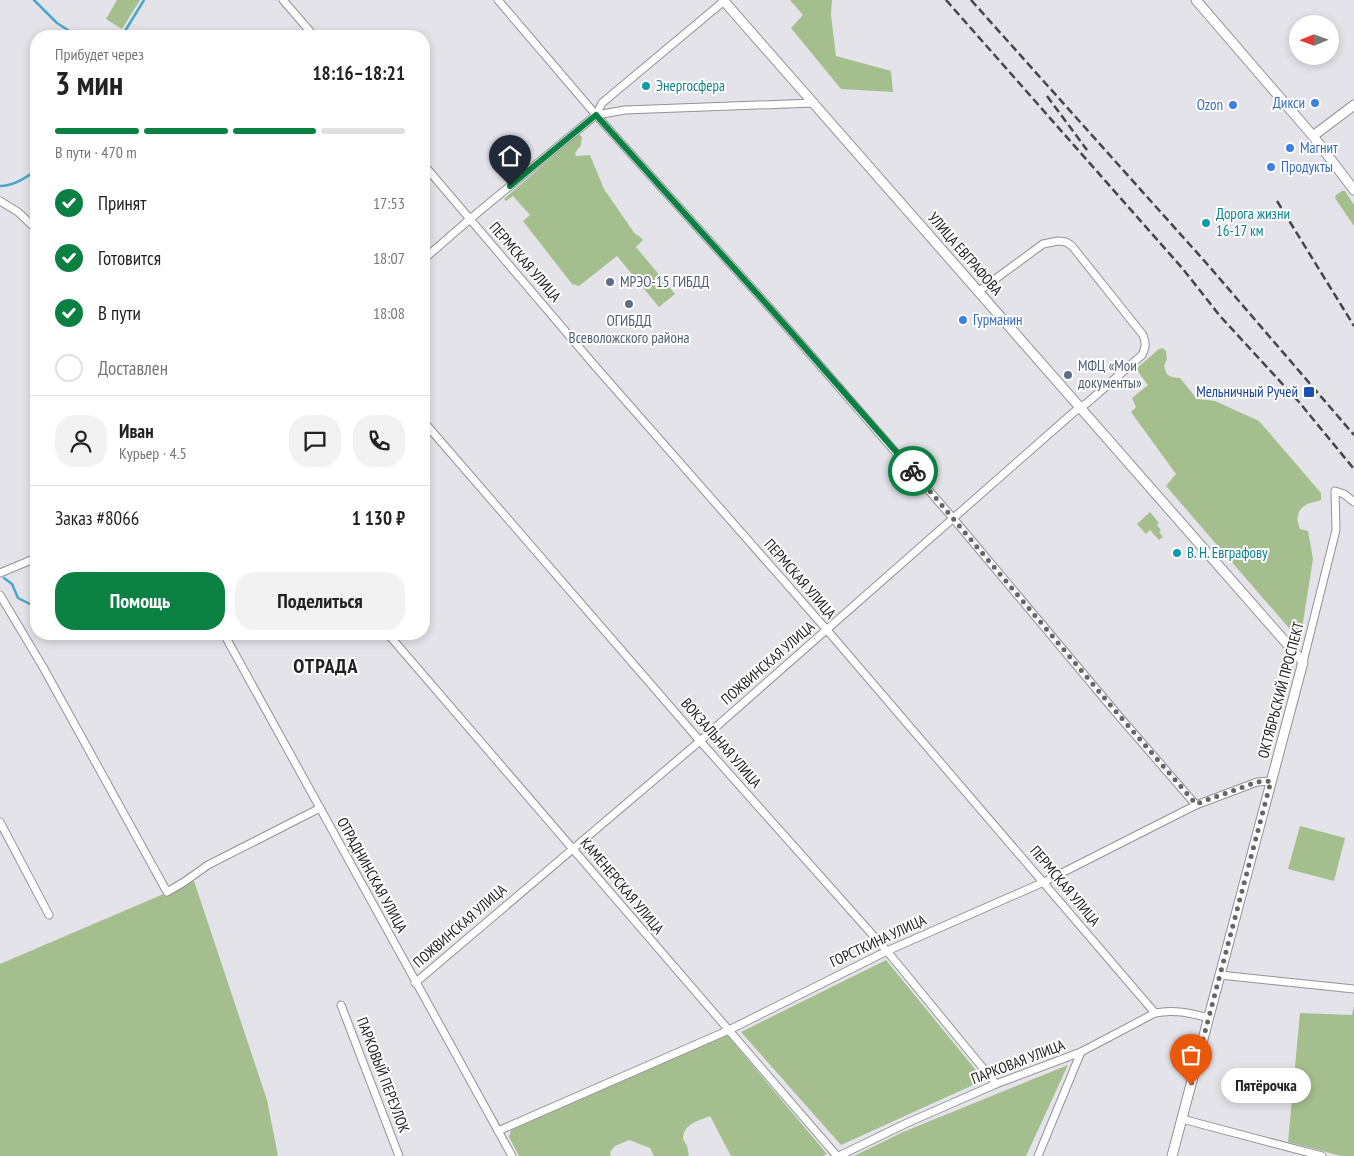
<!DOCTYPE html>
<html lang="ru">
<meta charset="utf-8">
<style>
body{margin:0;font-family:"PT Sans Narrow",sans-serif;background:#f2f2f2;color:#222;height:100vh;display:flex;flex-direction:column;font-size:19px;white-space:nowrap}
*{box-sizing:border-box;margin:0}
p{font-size:16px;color:#767676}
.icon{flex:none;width:28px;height:28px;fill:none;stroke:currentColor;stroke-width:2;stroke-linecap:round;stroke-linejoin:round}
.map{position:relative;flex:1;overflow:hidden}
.drawer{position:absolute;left:30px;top:30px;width:400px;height:610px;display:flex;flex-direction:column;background:#fff;border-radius:20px;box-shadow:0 2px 8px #0003}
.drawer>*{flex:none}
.needle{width:32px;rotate:269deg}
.buttons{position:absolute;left:1289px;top:15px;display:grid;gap:10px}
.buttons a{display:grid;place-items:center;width:50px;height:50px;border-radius:50%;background:#fff;box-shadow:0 2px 8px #0003;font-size:25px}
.pin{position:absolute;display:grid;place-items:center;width:42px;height:42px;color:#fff;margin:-51px -21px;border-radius:50% 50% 50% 0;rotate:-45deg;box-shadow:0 0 5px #0007}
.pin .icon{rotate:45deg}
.courier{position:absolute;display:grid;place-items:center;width:50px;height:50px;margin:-25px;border:4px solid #0b8043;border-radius:50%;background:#fff;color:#222;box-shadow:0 1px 6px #0007}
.bubble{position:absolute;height:35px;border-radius:18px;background:#fff;box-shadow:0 2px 8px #0003;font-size:16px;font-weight:700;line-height:35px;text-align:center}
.summary em{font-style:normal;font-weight:700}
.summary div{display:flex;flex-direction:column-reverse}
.summary{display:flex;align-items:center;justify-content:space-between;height:85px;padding:0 25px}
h1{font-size:32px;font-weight:700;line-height:38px}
.bar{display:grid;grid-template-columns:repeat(4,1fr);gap:8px 5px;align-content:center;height:60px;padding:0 25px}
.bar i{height:6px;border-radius:4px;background:#e0e0e0}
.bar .on{background:#0b8043}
.bar p{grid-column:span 4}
.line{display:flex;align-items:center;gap:12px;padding:0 25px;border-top:1px solid #e0e0e0}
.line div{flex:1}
.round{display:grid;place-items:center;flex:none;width:52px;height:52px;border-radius:20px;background:#f2f2f2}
ol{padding:0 25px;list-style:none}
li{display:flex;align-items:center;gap:15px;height:55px}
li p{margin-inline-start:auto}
li .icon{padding:5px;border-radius:50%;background:#0b8043;color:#fff;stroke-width:4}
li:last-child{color:#767676}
li i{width:28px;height:28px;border:2px solid #e0e0e0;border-radius:50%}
.primary-button{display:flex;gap:10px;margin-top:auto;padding:10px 25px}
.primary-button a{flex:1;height:58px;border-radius:20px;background:#0b8043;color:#fff;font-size:20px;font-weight:700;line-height:58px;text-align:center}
.primary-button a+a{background:#f2f2f2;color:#222}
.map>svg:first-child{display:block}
.green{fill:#a4bf8d}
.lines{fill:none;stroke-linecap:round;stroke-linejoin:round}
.stream{stroke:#4ca6ca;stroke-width:2.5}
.minor-casing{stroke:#929298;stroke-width:9}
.tertiary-casing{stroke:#929298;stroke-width:11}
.minor{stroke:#fff;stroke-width:7}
.tertiary{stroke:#fff;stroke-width:9}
.rail{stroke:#454547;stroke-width:2.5;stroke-dasharray:8 4;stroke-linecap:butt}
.done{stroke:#656568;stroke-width:5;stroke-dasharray:0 9}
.route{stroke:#0b8043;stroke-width:6}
.culture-dot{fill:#0f9aa8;stroke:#fff;stroke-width:2}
.shop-dot{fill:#3f7fe0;stroke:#fff;stroke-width:2}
.service-dot{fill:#5c6f8a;stroke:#fff;stroke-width:2}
.transit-dot{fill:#1a4fb4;stroke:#fff;stroke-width:2}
.labels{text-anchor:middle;stroke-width:4;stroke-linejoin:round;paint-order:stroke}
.culture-label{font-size:15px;fill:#0d838f;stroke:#fff;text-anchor:start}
.shop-label{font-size:15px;fill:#366cbe;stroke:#fff;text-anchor:start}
.street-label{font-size:15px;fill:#212123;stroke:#fff}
.service-label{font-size:15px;fill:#4e5e75;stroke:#fff;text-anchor:start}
.transit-label{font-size:15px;fill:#164399;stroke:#fff;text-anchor:end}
.district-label{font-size:20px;font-weight:bold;letter-spacing:1px;fill:#212123;stroke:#fff}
</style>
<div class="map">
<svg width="1354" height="1156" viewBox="0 0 1354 1156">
<rect width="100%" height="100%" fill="#e3e3e9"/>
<g class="green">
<path d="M117 0H140L122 29 106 19Z"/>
<path d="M790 0H832L831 15 836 56 891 71 893 92 841 89 791 28 803 15Z"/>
<path d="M579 134 582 137 581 145 575 153 576 156 590 155 604 189 635 234 639 236 643 240 636 247 675 294 659 307 617 256 579 286 572 284 523 221 530 215 513 196 506 201 504 199Z"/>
<path d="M1342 191H1345L1354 205V226L1335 198 1336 195Z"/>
<path d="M1163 348 1166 351 1167 359 1164 366C1167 377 1169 377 1180 378L1197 399 1215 401 1259 421 1321 493V500C1316 502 1310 502 1306 505 1296 510 1296 521 1300 529L1308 531 1313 559 1301 635H1295L1166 486 1176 474 1131 412 1136 407 1132 398 1148 385 1136 369 1159 349Z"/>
<path d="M1150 512 1159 523 1157 525 1161 530 1159 532 1163 537 1159 540 1150 530 1146 534 1137 524Z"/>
<path d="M1300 826 1345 838 1334 881 1288 869Z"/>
<path d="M194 881 267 1100 278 1156H0V964Z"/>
<path d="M886 960 984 1080 841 1145 741 1032Z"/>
<path d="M1354 1006V1156H1341L1288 1142 1300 1013 1352 1015Z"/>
<path d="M727 1035 827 1154 823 1156H731L710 1116C698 1121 683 1124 683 1139L687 1146 689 1156H654L650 1148 629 1140 615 1146 610 1152 611 1156H519L509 1137 511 1130Z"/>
<path d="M1068 1065 1026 1156H854L903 1132Z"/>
</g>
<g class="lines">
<g class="stream">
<path d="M34 0 57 23 77 36"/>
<path d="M122 36 144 0"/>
<path d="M0 186C14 186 26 178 36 170"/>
<path d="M4 578 12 584 18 598 36 607"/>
</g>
<g class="minor-casing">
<g id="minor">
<path d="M283 0 314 36"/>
<path d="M498 0 596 115 770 308 952 517 1118 715 1196 805"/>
<path d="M596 115 625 110 814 103"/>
<path d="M424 165 595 366 827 630 1155 1013"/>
<path d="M0 201 18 212 36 229"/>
<path d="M424 259 470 219 596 115 602 103 724 1"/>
<path d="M424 422 700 741 887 951 996 1084"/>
<path d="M0 573 36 558"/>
<path d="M0 595 43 667 167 892 184 882 208 865 320 808"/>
<path d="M224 634 512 1156"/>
<path d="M388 634 837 1156"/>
<path d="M1303 662 1336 530 1335 491 1344 494 1354 502"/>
<path d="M0 822 49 915"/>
<path d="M1220 975 1354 989"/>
<path d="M415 983 700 741 1074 412 1087 403 1142 355C1146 347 1146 343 1143 335L1072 246 1066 242 1058 241 1043 244 979 291"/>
<path d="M341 1005 399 1156"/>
<path d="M1182 1119 1322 1156"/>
<path d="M498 1131 729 1030 887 951 1044 882 1196 805 1257 782 1271 781"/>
<path d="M839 1156 907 1123 996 1084 1081 1052 1155 1013C1174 1009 1190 1013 1209 1018"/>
<path d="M1038 1156 1081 1052"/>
</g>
</g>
<g class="tertiary-casing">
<g id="tertiary">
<path d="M723 0 1303 662 1172 1156"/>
<path d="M1196 0 1313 136 1354 190"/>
<path d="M1313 136 1354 105"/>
</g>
</g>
<use href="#minor" class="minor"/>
<use href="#tertiary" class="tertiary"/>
<g class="rail">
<path d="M946 0 1183 269 1220 316 1299 402 1354 469"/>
<path d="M971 0 1208 265 1354 435"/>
<path d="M1047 96 1087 150"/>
<path d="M1277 201 1354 326"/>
</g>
</g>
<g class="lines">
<path class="done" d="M913 471 1118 714 1196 804 1257 782 1271 781 1191 1085"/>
<path class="route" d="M510 186 596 115 770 308 913 471"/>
</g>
<g class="culture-dot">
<circle cx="646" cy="86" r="5"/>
<circle cx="1206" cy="223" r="5"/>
<circle cx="1177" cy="553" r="5"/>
</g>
<g class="shop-dot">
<circle cx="1315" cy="103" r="5"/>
<circle cx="1233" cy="105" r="5"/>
<circle cx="1290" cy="148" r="5"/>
<circle cx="1271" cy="167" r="5"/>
<circle cx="963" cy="320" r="5"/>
</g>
<g class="service-dot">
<circle cx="610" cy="282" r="5"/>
<circle cx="629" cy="304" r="5"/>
<circle cx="1068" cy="375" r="5"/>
</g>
<rect class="transit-dot" x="1303" y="386" width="12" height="12" rx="2.5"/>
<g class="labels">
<g class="culture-label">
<text x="656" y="91">Энергосфера</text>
<text x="1216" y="219">Дорога жизни<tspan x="1216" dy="17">16-17 км</tspan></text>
<text x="1187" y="558">В. Н. Евграфову</text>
</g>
<g class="shop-label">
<text x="1305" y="108" text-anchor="end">Дикси</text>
<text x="1223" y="110" text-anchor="end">Ozon</text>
<text x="1300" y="153">Магнит</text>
<text x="1281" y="172">Продукты</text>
<text x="973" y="325">Гурманин</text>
</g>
<g class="street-label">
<text transform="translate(965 254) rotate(49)" y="5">УЛИЦА ЕВГРАФОВА</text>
<text transform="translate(525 262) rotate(49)" y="5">ПЕРМСКАЯ УЛИЦА</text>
<text transform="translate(800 579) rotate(49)" y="5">ПЕРМСКАЯ УЛИЦА</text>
<text transform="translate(768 663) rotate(-41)" y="5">ПОЖВИНСКАЯ УЛИЦА</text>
<text transform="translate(1281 690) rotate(-75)" y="5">ОКТЯБРЬСКИЙ ПРОСПЕКТ</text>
<text transform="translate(721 743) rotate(49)" y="5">ВОКЗАЛЬНАЯ УЛИЦА</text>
<text transform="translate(372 875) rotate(61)" y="5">ОТРАДНИНСКАЯ УЛИЦА</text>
<text transform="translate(622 886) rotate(50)" y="5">КАМЕНЕРСКАЯ УЛИЦА</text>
<text transform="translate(1065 886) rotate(50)" y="5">ПЕРМСКАЯ УЛИЦА</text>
<text transform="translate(460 926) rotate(-41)" y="5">ПОЖВИНСКАЯ УЛИЦА</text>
<text transform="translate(878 941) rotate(-25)" y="5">ГОРСТКИНА УЛИЦА</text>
<text transform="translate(1018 1062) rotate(-21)" y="5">ПАРКОВАЯ УЛИЦА</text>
<text transform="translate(383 1075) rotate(69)" y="5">ПАРКОВЫЙ ПЕРЕУЛОК</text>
</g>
<g class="service-label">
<text x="620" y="287">МРЭО-15 ГИБДД</text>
<text x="629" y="326" text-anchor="middle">ОГИБДД<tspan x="629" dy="17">Всеволожского района</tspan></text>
<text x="1078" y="371">МФЦ «Мои<tspan x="1078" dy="17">документы»</tspan></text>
</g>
<g class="transit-label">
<text x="1298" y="397">Мельничный Ручей</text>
</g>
<g class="district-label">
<text x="326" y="673">ОТРАДА</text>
</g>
</g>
</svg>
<div class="buttons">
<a><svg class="needle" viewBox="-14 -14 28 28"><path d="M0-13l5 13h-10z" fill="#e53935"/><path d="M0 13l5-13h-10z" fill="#767676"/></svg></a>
</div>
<div class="pin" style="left:1191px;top:1085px;background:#ea580c"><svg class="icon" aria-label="bag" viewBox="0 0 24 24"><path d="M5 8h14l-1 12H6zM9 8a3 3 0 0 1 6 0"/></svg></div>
<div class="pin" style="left:510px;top:186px;background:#1f2937"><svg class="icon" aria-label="home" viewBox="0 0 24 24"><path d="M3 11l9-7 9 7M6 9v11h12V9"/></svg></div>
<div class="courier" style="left:913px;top:471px"><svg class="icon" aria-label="bike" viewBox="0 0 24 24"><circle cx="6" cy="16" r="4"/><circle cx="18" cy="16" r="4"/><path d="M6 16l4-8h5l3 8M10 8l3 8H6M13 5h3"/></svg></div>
<div class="bubble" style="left:1221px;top:1068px;width:90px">Пятёрочка</div>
<section class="drawer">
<div class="summary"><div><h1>3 мин</h1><p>Прибудет через</p></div><em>18:16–18:21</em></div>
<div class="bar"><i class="on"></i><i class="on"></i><i class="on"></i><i></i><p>В пути · 470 m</p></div>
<ol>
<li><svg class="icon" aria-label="check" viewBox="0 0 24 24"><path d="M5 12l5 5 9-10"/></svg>Принят<p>17:53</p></li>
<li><svg class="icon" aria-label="check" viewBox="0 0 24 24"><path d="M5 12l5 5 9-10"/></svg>Готовится<p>18:07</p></li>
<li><svg class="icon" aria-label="check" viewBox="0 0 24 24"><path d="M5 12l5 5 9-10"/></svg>В пути<p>18:08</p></li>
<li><i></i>Доставлен</li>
</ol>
<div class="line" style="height:90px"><a class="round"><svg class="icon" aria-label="person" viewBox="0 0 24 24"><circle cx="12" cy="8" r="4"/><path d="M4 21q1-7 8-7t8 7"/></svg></a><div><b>Иван</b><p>Курьер · 4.5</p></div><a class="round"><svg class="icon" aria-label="chat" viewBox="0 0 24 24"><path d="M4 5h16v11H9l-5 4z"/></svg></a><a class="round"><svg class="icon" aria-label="phone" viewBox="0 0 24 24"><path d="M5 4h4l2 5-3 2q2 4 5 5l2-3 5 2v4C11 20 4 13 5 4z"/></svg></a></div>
<div class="line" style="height:65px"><div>Заказ #8066</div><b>1 130 ₽</b></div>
<div class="primary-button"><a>Помощь</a><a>Поделиться</a></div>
</section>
</div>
